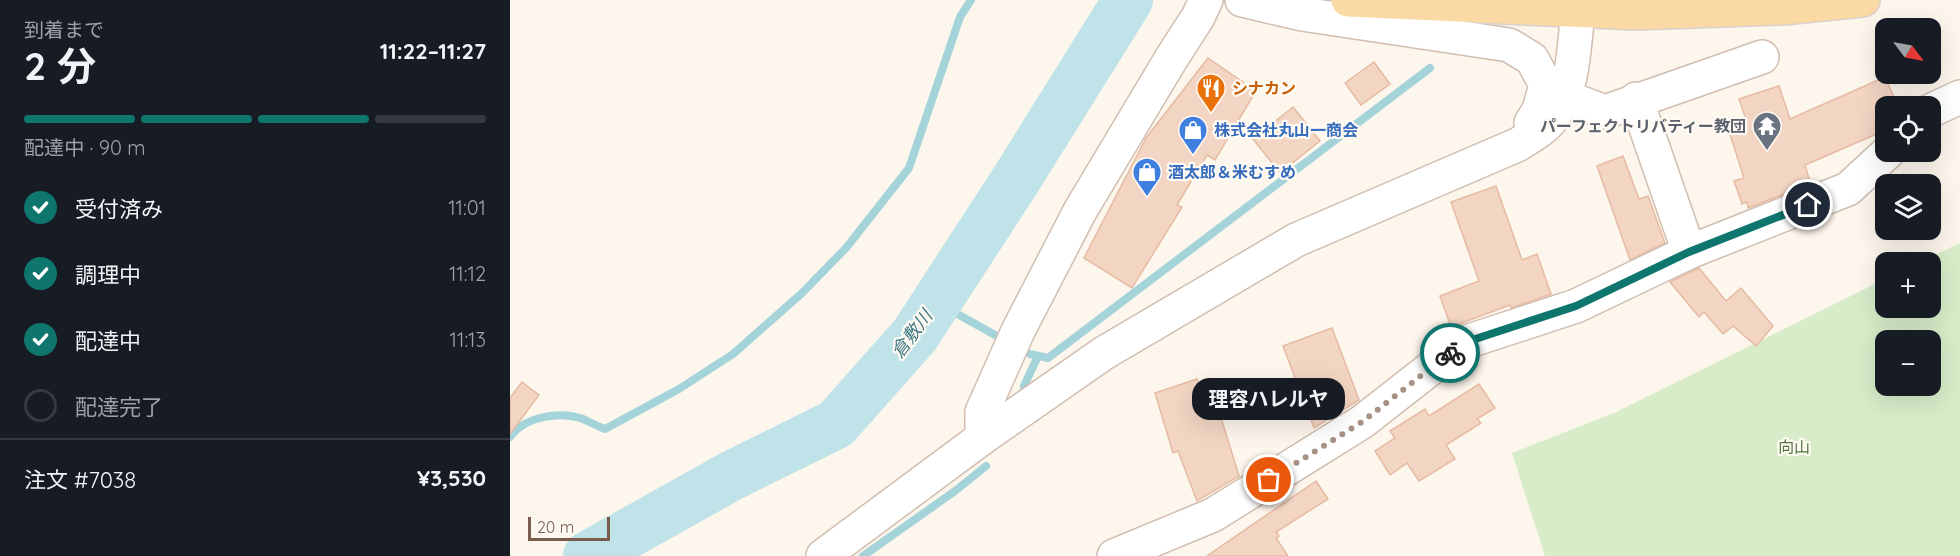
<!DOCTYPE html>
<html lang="ja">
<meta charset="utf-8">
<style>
body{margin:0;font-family:Quicksand,"Noto Sans JP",sans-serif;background:#20242c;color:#f1f3f6;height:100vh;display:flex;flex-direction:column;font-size:22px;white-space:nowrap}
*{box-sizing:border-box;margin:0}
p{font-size:20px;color:#9ea1a6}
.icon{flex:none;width:33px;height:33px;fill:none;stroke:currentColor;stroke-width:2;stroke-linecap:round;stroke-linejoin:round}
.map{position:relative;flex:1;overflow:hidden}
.side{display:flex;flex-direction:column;background:#171b24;width:510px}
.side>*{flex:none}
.needle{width:39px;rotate:122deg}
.controls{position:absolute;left:1365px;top:18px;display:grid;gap:12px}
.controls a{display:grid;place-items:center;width:66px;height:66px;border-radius:12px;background:#171b24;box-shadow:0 6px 24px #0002;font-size:30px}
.scale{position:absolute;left:18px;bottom:15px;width:82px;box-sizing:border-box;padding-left:6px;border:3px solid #7a5c4d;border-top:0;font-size:16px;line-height:21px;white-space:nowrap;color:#7a5c4d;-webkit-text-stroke:4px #fffaf3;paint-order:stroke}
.pin{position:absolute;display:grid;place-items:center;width:51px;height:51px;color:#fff;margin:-26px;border:3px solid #fff;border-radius:50%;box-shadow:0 2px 6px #0007}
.courier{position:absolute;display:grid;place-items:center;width:60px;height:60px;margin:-30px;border:4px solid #0f766e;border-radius:50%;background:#fff;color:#222;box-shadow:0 2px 8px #0007}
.bubble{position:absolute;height:42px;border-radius:18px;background:#171b24;box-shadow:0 6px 24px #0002;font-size:20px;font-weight:700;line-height:42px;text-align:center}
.headline em{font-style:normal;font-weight:700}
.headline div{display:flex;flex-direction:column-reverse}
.headline{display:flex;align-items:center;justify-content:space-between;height:102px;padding:0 24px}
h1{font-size:39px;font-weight:700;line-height:45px}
.bar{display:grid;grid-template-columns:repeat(4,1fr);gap:9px 6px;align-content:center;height:72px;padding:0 24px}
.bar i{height:8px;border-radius:4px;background:#363941}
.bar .selected{background:#0f766e}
.bar p{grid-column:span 4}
.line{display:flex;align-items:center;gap:15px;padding:0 24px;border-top:2px solid #363941}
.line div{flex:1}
ol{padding:0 24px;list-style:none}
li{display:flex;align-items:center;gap:18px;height:66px}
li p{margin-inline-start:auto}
li .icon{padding:6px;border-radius:50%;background:#0f766e;color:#fff;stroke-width:4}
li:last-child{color:#9ea1a6}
li i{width:33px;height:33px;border:3px solid #363941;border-radius:50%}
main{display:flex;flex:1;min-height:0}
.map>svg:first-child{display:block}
.green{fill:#d8ecc9;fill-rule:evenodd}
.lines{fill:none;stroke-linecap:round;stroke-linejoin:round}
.stream{stroke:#a5d3da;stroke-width:8}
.river{stroke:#bfe3e8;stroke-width:50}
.building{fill:#f3d5c3;stroke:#e6bba3;stroke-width:1.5}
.minor-casing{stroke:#d1beb0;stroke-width:36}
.major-casing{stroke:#dad1cd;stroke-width:36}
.minor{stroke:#fff;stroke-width:33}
.major{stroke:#fbd9a5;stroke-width:33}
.done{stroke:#a89285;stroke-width:6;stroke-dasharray:0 10.8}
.route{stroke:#0f766e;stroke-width:8}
.labels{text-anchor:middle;stroke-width:4.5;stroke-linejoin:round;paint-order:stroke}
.food-label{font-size:16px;font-weight:bold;fill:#c56008;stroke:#fffaf3;text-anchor:start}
.worship-label{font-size:16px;font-weight:bold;fill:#5b616d;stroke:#fffaf3;text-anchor:end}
.shop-label{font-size:16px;font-weight:bold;fill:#366cbe;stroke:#fffaf3;text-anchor:start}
.park-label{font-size:16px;fill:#537a41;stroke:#fffaf3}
.water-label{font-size:18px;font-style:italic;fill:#437c86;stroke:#fffaf3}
</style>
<main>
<section class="side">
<div class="headline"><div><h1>2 分</h1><p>到着まで</p></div><em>11:22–11:27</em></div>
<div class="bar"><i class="selected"></i><i class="selected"></i><i class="selected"></i><i></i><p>配達中 · 90 m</p></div>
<ol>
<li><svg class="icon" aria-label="check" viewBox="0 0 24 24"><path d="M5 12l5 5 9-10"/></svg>受付済み<p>11:01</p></li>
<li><svg class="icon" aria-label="check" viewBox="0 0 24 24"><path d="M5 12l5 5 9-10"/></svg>調理中<p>11:12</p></li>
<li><svg class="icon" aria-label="check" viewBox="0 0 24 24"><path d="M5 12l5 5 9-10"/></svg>配達中<p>11:13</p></li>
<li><i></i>配達完了</li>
</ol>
<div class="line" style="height:78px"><div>注文 #7038</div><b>¥3,530</b></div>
</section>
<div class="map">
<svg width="1450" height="556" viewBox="0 0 1450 556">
<rect width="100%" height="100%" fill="#fdf6ec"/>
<path class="green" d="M1450 243V556H1035L1002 453 1106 412 1375 279 1376 308H1420V262H1410ZM1376 340H1420V386H1376Z"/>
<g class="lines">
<g class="stream">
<path d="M426 302 485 335"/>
<path d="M520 354 538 358 920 68"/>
<path d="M514 386 528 356"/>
<path d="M0 437C15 416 50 411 73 419 80 422 87 426 95 429L169 389 223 354 291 294 336 248 399 168 450 17 461 0"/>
<path d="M353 556 445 491 476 466"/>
</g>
<path class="river" d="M78 556 221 476 326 424 405 335 507 178 618 0"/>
</g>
<g class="building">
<path d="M698 58 746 91 705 160 697 155 667 205 672 207 622 288 574 258 636 138Z"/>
<path d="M864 62 880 84 851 105 835 83Z"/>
<path d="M1375 77 1388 106H1376V130L1295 165 1300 182 1281 188 1282 191 1238 208 1237 202 1232 204 1224 181 1234 178 1218 128 1237 122 1229 99 1269 86 1280 119Z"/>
<path d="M783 107 810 141 770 173 743 139Z"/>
<path d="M1113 156 1129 199 1138 196 1155 243 1120 260 1087 166Z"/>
<path d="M986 186 1012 260 1027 254 1041 294 1001 308 1000 305 941 327 930 296 969 281 941 202Z"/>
<path d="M1189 268 1216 301 1231 288 1263 326 1246 346 1223 326 1213 334 1194 312 1189 317 1160 282Z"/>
<path d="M822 328 849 400 804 428 773 346Z"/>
<path d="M687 379 694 402 705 398 729 476 687 501 668 451 663 453 645 393Z"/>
<path d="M12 382 29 395 0 434V398Z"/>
<path d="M969 384 985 408 967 419 971 423 936 445 945 459 909 481 897 463 880 475 865 451 885 438 880 431 915 409 919 416Z"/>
<path d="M806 481 818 499 766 532 769 536 766 538 778 556H697Z"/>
</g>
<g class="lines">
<g class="minor-casing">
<g id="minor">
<path d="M732 0 792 14 999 45 1022 59 1036 85 1029 110 1021 123"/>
<path d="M1053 96 1095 112 1252 57"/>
<path d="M1126 99 1179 252"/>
<path d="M1420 111 1450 97"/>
<path d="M472 438V412L508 331 570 211 661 59 688 17 696 0"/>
<path d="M313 556 472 438 594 353 786 240 1007 145C1020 137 1035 129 1044 116 1064 89 1064 44 1068 12"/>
<path d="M604 556 703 515 852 422 953 343 1066 306 1179 252 1338 189 1378 152"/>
</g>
</g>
<g class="major-casing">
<path id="major" d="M838 0 1126 13 1273 8 1353 0"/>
</g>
<use href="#minor" class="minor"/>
<use href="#major" class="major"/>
</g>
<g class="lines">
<path class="done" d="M759 480 852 422 940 353"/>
<path class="route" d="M940 353 953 343 1066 306 1179 252 1298 205"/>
</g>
<defs>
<g id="restaurant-pin" transform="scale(1.5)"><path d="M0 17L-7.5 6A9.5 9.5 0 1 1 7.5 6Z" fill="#e8710a" stroke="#fffaf3"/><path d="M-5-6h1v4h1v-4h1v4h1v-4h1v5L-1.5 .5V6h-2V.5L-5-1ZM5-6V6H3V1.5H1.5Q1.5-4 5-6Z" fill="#fff"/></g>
<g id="temple-pin" transform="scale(1.5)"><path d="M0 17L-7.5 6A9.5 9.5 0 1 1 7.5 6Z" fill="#6b7280" stroke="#fffaf3"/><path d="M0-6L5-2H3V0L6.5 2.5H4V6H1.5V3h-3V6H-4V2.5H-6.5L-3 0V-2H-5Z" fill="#fff"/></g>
<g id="shop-pin" transform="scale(1.5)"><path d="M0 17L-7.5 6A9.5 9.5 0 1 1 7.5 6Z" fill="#3f7fe0" stroke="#fffaf3"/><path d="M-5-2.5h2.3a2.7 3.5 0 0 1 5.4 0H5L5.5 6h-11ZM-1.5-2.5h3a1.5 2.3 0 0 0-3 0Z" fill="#fff"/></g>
</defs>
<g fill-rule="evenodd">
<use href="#restaurant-pin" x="701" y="88"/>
<use href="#temple-pin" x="1257" y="126"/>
<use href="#shop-pin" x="683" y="130"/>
<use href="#shop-pin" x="637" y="172"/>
</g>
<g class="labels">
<g class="food-label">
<text x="722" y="94">シナカン</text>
</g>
<g class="worship-label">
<text x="1236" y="132">パーフェクトリバティー教団</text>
</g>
<g class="shop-label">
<text x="704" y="136">株式会社丸山一商会</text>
<text x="658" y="178">酒太郎＆米むすめ</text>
</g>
<g class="park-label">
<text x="1284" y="453">向山</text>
</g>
<g class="water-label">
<text transform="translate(402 334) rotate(-53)" y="6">倉敷川</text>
</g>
</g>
</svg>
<div class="controls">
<a><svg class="needle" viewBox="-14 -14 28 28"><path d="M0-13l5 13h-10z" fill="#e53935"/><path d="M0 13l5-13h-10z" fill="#9ea1a6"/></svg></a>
<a><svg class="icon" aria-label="locate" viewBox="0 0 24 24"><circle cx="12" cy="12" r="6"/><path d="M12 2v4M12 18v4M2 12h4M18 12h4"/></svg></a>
<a><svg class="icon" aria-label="layers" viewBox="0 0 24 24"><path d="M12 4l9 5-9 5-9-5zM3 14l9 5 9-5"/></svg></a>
<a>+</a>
<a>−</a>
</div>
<div class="scale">20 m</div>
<div class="pin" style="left:759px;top:480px;background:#ea580c"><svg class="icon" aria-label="bag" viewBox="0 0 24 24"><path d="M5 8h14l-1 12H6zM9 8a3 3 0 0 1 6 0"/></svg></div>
<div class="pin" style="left:1298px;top:205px;background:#1f2937"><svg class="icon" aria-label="home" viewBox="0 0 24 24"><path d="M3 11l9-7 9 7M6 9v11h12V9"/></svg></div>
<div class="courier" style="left:940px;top:353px"><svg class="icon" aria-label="bike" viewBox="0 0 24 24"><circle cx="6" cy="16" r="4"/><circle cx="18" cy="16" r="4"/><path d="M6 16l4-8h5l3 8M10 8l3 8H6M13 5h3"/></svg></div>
<div class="bubble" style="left:682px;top:378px;width:153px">理容ハレルヤ</div>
</div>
</main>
